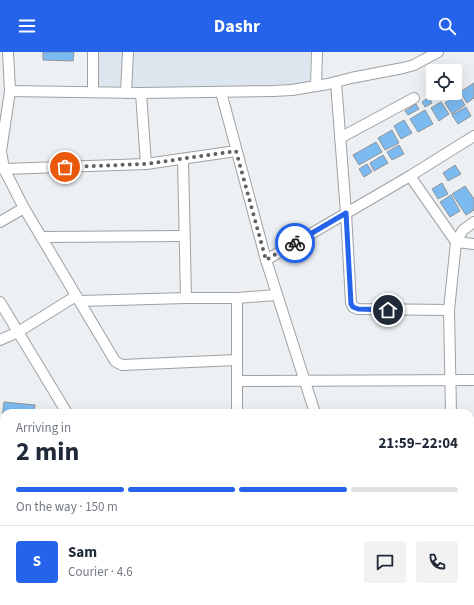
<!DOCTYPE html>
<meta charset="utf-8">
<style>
body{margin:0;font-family:"Source Sans 3",sans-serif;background:#f2f2f3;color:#1f2937;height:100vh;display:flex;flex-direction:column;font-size:15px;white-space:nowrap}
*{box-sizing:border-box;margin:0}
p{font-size:13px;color:#747a83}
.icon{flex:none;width:22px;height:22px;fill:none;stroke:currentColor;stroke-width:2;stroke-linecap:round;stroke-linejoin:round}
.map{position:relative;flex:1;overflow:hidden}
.side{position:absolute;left:0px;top:357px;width:474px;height:196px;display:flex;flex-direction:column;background:#fff;border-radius:12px 12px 0 0;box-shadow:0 4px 16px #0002}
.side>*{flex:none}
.controls{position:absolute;left:426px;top:12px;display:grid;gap:8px}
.controls a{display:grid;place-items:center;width:36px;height:36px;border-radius:4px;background:#fff;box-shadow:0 4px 16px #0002;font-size:20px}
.pin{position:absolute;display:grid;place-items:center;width:34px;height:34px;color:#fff;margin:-17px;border:2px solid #fff;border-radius:50%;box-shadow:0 1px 4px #0007}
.courier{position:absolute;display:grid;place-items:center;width:40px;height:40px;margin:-20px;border:3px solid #2563eb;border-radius:50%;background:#fff;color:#222;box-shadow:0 1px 5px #0007}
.head em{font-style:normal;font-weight:700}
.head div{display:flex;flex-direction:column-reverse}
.head{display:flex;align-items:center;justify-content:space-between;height:68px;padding:0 16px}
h1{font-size:26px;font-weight:700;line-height:30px}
.bar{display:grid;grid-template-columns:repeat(4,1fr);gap:6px 4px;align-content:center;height:48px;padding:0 16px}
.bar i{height:5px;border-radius:3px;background:#e0e1e3}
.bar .on{background:#2563eb}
.bar p{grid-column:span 4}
.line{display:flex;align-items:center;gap:10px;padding:0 16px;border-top:1px solid #e0e1e3}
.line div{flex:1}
.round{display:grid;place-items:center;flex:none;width:42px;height:42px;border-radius:4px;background:#f2f2f3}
header{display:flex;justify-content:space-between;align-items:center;height:52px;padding:0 16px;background:#2563eb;color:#fff;font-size:18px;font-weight:700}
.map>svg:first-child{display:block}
.built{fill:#dde6ef}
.green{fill:#e4d898}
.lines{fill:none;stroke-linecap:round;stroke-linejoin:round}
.stream{stroke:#d3c474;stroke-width:2.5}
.building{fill:#7cbbf2;stroke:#909497}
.minor-casing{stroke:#9ea1a4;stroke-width:12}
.minor{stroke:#fff;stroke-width:10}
.done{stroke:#5f6163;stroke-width:4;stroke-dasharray:0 7.2}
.route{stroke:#2563eb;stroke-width:5}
</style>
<header><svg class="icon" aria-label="menu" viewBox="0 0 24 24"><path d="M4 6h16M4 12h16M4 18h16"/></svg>Dashr<svg class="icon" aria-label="search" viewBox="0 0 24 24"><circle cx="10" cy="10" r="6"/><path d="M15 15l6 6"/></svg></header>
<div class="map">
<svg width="474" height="553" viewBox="0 0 474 553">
<rect width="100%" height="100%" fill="#ecf0f3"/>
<path class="built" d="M99 0H310V33L219 40 99 34Z"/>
<path class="green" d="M470 412H474V553H336V549H470Z"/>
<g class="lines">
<path class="stream" d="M0 416 4 415"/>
</g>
<g class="building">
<path d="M43 0H74L73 9 43 8Z"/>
<path d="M474 31V46L467 51 460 40Z"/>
<path d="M458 42 465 53 452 62 445 51Z"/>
<path d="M429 45 432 51 425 55 422 50Z"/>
<path d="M441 50 449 62 439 69 431 56Z"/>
<path d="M416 52 419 57 408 63 405 59Z"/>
<path d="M466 55 471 64 458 72 452 63Z"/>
<path d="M425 58 433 72 418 80 410 67Z"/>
<path d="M404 68 412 81 401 87 394 74Z"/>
<path d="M392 78 399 91 385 98 378 86Z"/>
<path d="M376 90 382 100 359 113 353 103Z"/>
<path d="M399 93 404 102 392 108 387 100Z"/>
<path d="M383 103 388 111 374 119 370 111Z"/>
<path d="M367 112 372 120 364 125 359 117Z"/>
<path d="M455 113 461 122 448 129 443 121Z"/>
<path d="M442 131 448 142 438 147 432 137Z"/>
<path d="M465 134 474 147V158L466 163 452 142Z"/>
<path d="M451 143 460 159 450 165 440 150Z"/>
<path d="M4 350 35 353 34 361H4V366H2Z"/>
</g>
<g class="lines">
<g class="minor-casing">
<g id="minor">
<path d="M8 0 10 39 1 99 4 117 24 156 115 309 118 311 122 313 237 308"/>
<path d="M336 30 346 161 351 251 353 255 358 257 449 258"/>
<path d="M316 34 317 0"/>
<path d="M10 39 141 41 273 39 292 38 328 32 351 26 403 16 414 13 438 0"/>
<path d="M93 40V0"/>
<path d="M221 40 266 208 315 361"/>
<path d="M126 41 128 0"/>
<path d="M141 41 146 112"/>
<path d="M340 86 414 46"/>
<path d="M183 107 186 246"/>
<path d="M4 117 146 112 236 99"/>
<path d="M410 124 456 190 449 258 451 361"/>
<path d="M0 170 24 156"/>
<path d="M474 170 463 178 456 190 474 192"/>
<path d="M42 185 184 184"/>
<path d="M266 208 410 124 474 84"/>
<path d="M237 246V361"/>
<path d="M80 249 186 246H237L276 243"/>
<path d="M0 250 67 361"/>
<path d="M0 288 18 280 76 244"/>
<path d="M237 329 474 328"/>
<path d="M470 400H474"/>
<path d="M0 403H4"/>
<path d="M0 481H4"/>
<path d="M12 549V553"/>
<path d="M96 549V553"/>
<path d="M164 549V553"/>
<path d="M323 553V549"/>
</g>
</g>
<use href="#minor" class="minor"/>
</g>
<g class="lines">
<path class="done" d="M65 115 146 112 236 99 266 208 295 191"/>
<path class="route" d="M295 191 346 161 351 252 353 255 358 257 388 258"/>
</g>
</svg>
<div class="controls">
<a><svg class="icon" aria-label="locate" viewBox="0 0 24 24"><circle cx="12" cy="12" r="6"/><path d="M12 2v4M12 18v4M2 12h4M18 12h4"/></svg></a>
</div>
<div class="pin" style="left:65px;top:115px;background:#ea580c"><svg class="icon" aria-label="bag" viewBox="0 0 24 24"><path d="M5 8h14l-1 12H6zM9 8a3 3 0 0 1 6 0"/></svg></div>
<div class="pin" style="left:388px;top:258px;background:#1f2937"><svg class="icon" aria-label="home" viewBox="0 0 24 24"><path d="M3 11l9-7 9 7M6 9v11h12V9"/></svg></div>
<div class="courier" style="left:295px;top:191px"><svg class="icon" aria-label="bike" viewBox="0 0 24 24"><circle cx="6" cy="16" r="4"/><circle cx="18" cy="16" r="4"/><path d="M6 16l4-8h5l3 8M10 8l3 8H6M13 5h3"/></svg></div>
<section class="side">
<div class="head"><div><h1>2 min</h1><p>Arriving in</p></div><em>21:59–22:04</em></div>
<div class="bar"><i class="on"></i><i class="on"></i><i class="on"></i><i></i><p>On the way · 150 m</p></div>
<div class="line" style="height:72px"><b class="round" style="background:#2563eb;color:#fff">S</b><div><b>Sam</b><p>Courier · 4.6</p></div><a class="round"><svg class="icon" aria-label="chat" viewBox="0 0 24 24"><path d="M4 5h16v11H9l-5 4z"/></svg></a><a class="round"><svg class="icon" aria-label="phone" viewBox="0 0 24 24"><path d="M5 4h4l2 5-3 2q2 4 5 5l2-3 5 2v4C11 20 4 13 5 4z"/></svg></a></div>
</section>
</div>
